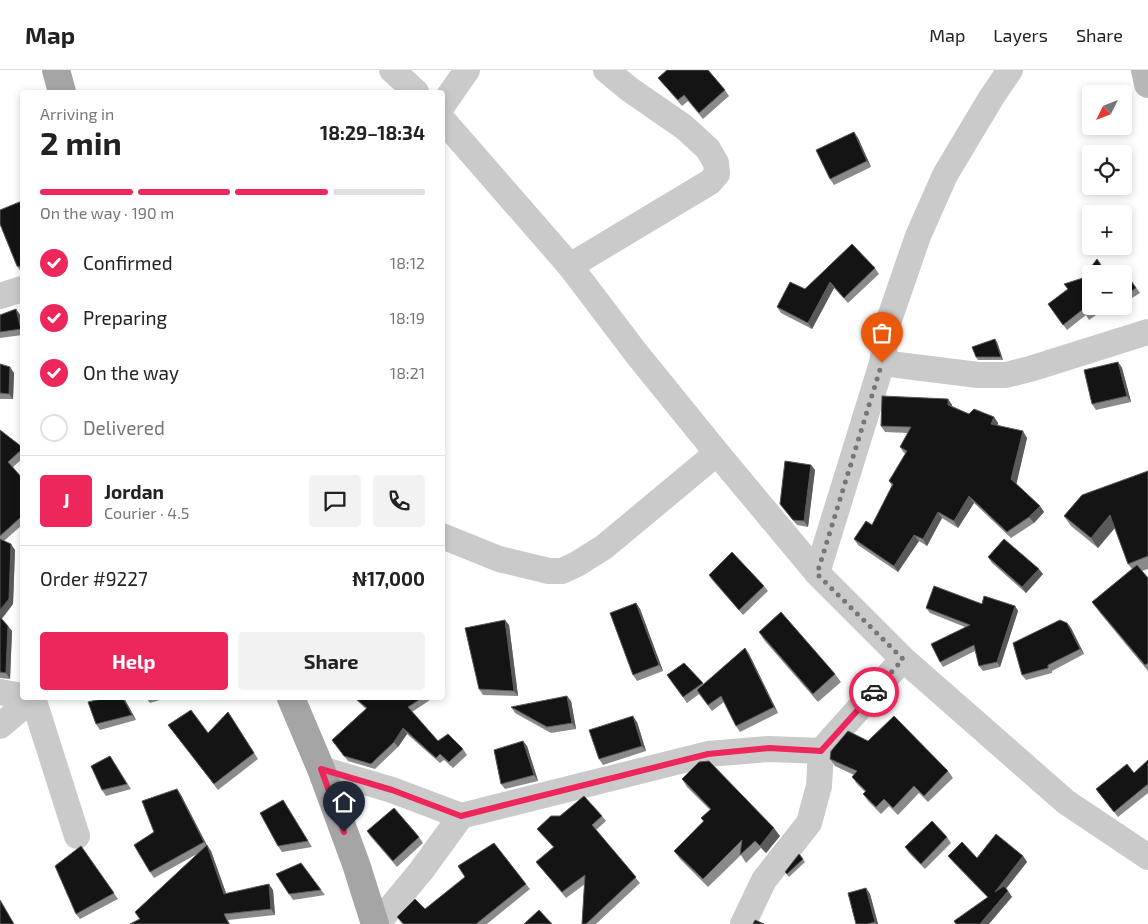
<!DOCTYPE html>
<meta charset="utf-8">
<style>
body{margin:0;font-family:"Exo 2",sans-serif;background:#f2f2f2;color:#222;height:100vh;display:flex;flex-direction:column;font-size:19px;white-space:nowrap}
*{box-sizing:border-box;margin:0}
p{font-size:16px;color:#767676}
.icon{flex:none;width:28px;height:28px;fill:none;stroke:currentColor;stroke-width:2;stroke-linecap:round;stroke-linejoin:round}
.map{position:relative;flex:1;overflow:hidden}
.side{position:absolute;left:20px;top:20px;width:425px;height:610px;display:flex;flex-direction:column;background:#fff;border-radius:5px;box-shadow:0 2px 8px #0003}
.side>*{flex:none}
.needle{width:32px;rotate:228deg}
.tools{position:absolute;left:1082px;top:15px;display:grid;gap:10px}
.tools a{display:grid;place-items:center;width:50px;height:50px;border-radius:5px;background:#fff;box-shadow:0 2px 8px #0003;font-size:25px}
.pin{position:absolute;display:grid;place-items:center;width:42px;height:42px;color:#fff;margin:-51px -21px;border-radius:50% 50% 50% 0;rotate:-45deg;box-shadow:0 0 5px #0007}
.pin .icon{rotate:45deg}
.courier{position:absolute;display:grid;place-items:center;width:50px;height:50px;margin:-25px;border:4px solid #ed265b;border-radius:50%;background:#fff;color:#222;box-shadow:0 1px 6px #0007}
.overview em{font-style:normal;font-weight:700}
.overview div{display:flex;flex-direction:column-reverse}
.overview{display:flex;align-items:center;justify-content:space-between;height:85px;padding:0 20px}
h1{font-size:32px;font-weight:700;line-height:38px}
.bar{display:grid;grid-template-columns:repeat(4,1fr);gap:8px 5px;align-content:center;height:60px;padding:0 20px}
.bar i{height:6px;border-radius:4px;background:#e0e0e0}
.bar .selected{background:#ed265b}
.bar p{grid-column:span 4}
.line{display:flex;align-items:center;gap:12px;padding:0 20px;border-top:1px solid #e0e0e0}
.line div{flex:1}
.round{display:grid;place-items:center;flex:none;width:52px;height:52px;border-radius:5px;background:#f2f2f2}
ol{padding:0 20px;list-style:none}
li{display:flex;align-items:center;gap:15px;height:55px}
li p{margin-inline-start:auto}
li .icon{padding:5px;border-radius:50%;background:#ed265b;color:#fff;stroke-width:4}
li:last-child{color:#767676}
li i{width:28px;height:28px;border:2px solid #e0e0e0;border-radius:50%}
.action{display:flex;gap:10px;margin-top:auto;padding:10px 20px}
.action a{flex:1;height:58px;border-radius:5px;background:#ed265b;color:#fff;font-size:20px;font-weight:700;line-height:58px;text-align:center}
.action a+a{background:#f2f2f2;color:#222}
header{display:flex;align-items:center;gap:30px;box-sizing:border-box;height:70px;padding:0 25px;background:#fff;border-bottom:1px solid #e0e0e0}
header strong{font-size:24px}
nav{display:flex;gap:28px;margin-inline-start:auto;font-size:18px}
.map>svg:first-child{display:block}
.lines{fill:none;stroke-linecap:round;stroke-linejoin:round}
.minor{stroke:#cacaca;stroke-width:26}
.secondary{stroke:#b7b7b7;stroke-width:28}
.primary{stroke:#a5a5a5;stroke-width:28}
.wall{fill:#8a8a8a}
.shaded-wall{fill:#5a5a5a}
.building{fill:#141414;stroke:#5a5a5a}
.done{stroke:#767676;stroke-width:5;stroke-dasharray:0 9}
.route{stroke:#ed265b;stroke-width:6}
</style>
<header>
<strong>Map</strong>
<nav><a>Map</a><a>Layers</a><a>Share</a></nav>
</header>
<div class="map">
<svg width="1148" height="854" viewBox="0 0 1148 854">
<rect width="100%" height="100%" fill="#fff"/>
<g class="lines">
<g class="minor">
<path d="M392 0 416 22"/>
<path d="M442 36 467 0"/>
<path d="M442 49 570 196 636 283 717 383 817 503 903 589 1066 732 1148 787"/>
<path d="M570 196 710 112 717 104 716 93 708 79 684 57 629 19 606 0"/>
<path d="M0 226 22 219"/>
<path d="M882 293 978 305H1006L1030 299 1148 262"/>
<path d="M442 466 499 489 549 501H562L577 494 604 477 717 383"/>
<path d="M817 503 882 293 889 250 918 166 945 105 991 28 1010 0"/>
<path d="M0 622 22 626"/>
<path d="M0 656 33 628 77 766"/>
<path d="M321 699 392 720 461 746 708 684 769 679 821 681"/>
<path d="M377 854 421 801 461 746"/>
<path d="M743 854 764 810 809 753 819 716 821 681 903 589"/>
</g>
<path class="secondary" d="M1145 0 1148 14"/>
<g class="primary">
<path d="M56 0 62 22"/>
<path d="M291 628 321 699 356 794 375 854"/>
</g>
</g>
<g class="wall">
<path d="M658 8 725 20 729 26 703 49 688 31 682 36Z"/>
<path d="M854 62 858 68 871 97 834 115 830 109Z"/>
<path d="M22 131V204L17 196Z"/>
<path d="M1121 196 1140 223 1124 233V204Z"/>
<path d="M875 198 879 204 848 233 834 218 812 259 781 243 777 237 805 219Z"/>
<path d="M1048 234 1091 236H1109L1089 250 1086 245 1067 260Z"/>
<path d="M1112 236H1120L1114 240Z"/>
<path d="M16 239 20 245 22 255V265L0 268V245Z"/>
<path d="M997 272 1003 290H978L976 287Z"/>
<path d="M1118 292 1122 298 1131 332 1096 340 1092 334Z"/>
<path d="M0 294 14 303 13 329H0Z"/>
<path d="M948 329 952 335V336L969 344 994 347 998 353V355L1027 368 1016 414 1040 436 1044 442 1034 453 1011 468 974 433 958 458 942 448 927 476 919 471 898 502 858 475 854 469 872 455 892 416 889 411 906 384 904 383 900 377 908 363 885 362 881 356Z"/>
<path d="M0 360 22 377V389L13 397 22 408V455L4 471 15 480 13 534 1 549 12 561 10 609 0 608Z"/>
<path d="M811 395 815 400 808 457 797 455 780 434Z"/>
<path d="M1148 401V499L1142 501 1148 508V601L1100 543 1092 532 1132 499 1128 494 1115 458 1098 478 1071 456 1064 446Z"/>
<path d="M988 487 1043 504 1026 523 992 493Z"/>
<path d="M709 505 764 516 768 521 743 545 713 511Z"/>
<path d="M636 533 640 539 663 601 637 611 633 605Z"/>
<path d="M982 534 1015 536 1018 541 1000 597 983 601 979 596 975 581 943 597 940 592 965 557 930 543 926 538Z"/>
<path d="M1067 553 1071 558 1084 584 1052 601V603L1026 610 1022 605Z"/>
<path d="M509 555 518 626 483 625 479 619Z"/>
<path d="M759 562 835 604 841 612 818 632 764 570Z"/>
<path d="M745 578 749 584 778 643 740 662 736 656 724 632 712 641 699 624 687 633 667 605 684 593 704 614Z"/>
<path d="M124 628 136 650 100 660 96 654Z"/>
<path d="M146 628H167L150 633Z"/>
<path d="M354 628H433L412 642 438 671 463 679 467 685 453 698 444 690 440 693 407 664 398 677 375 699 348 691 332 670 366 639Z"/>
<path d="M571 631 576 659 551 663 515 643 511 637Z"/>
<path d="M232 648 258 689 218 720 168 655 208 663Z"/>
<path d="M637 652 646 681 603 695 599 689Z"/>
<path d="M523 671 527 676 538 711 505 719 501 714Z"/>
<path d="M868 671 948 701 953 708 928 732 919 723 898 745 889 736 881 744 868 731 863 724 865 722 857 714 852 707 854 705 835 696 830 689Z"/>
<path d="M110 686 131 719 106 726 102 720Z"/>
<path d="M1148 690V723L1118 747 1096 719 1134 703Z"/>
<path d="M682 709 780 766 766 783 761 778 746 793 741 785 708 817 680 789 674 781 703 751 701 748 710 740 687 717Z"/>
<path d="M177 719 181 725 207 775 211 781 226 823 273 820 275 845 228 850 230 854H130L139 849 197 784 154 808 150 802 154 762Z"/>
<path d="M283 730 312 777 282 782 278 776Z"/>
<path d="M602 746 606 751 596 760 640 813 596 854H582L585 814 566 828 540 797 536 792 553 777 537 759Z"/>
<path d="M367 761 419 767 423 773 397 797 371 767Z"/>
<path d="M947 767 951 773 925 799 909 783 905 777Z"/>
<path d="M81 776 118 829 80 849 76 844Z"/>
<path d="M948 786 977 788 1023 786 1027 792 1006 819 1012 827H987L952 791Z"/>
<path d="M803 789 805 792 789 807 785 802Z"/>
<path d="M301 793 325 825 293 830 276 804Z"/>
<path d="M526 814 530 819 487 854H402L397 847 425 839Z"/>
<path d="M866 818 870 824 878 854H856Z"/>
</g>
<g class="shaded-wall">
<path d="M854 62 858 68 871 97 867 91Z"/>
<path d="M830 212 834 218 812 259 808 253Z"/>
<path d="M16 239 20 245 22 255V260L21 259Z"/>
<path d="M995 269 997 272 1003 290 1001 287Z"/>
<path d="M1118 292 1122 298 1131 332 1127 326Z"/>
<path d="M10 297 14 303 13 329 9 324Z"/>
<path d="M948 329 952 335V341L948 335Z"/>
<path d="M994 347 998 353 996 360 991 354Z"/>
<path d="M1023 361 1027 368 1016 416 1011 409Z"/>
<path d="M811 395 815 400 808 457 804 451Z"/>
<path d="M969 426 974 433 958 458 954 451Z"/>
<path d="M1040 436 1044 442 1034 453 1029 447Z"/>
<path d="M938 442 942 448 927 476 923 469Z"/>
<path d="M1110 445 1117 455 1098 478 1091 468Z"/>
<path d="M914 465 919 471 898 502 894 496Z"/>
<path d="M11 474 15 480 13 534 1 550 0 548V540Z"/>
<path d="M1039 499 1043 504 1026 523 1022 517Z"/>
<path d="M636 533 640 539 663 601 659 595Z"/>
<path d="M1015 536 1018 541 1000 597 997 592Z"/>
<path d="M505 550 509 555 518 626 514 621Z"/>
<path d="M1067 553 1071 558 1084 584 1080 579Z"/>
<path d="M8 556 12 561 10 609 6 603Z"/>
<path d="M745 578 749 584 778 643 774 637Z"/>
<path d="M567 626 571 631 576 659 572 653Z"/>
<path d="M123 628H124L136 650 132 645Z"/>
<path d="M633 646 637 652 646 681 642 676Z"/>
<path d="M403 658 407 664 398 677 394 672Z"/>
<path d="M523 671 527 676 538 711 534 705Z"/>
<path d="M177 719 181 725 207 776V775L211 781 228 829 224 824 207 777 204 772Z"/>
<path d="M774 758 780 766 766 783 760 776Z"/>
<path d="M1023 786 1027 792 999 827 995 822Z"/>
<path d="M269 814 273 820 275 845 271 839Z"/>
<path d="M866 818 870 824 878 854H876L875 852Z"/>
<path d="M1008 821 1012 827 989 854H980Z"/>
</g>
<g class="building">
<path d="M667 0H708L725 20 699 43 684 25 678 30 658 8Z"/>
<path d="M854 62 867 91 830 109 816 80Z"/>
<path d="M22 131V197L17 196 0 154V140Z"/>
<path d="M852 174 875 198 844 228 830 212 808 253 777 237 790 212 805 219Z"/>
<path d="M1097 189 1107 204H1091V236H1098L1086 245 1082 240 1063 255 1048 234 1068 219 1064 214 1083 208Z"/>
<path d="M1121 196 1136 218 1124 226V204H1110Z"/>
<path d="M16 239 21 259 0 262V245Z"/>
<path d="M995 269 1001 287H976L972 277Z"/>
<path d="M1118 292 1127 326 1092 334 1084 300Z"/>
<path d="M0 294 10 297 9 324 0 323Z"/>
<path d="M882 326 948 329V335L969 344 974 339 994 347 991 354 1023 361 1011 409 1040 436 1029 447 1007 462 969 426 954 451 938 442 923 469 914 465 894 496 854 469 866 451 872 455 893 414 889 411 907 381 900 377 911 357 881 356Z"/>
<path d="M0 360 22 377V379L8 392 22 408V446L0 466Z"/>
<path d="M785 391 811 395 804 451 793 450 780 434Z"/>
<path d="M1148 401V486L1128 494 1110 445 1091 468 1064 446 1082 425Z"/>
<path d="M0 469 11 474 9 529 0 540Z"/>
<path d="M1004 469 1039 499 1022 517 988 487Z"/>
<path d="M732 482 764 516 739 540 709 505Z"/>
<path d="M1137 495 1148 508V593L1145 595 1092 532Z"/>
<path d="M934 516 982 534 984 526 1015 536 997 592 979 596 974 575 940 592 931 574 970 555 926 538Z"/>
<path d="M636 533 659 595 633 605 610 543Z"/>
<path d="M781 542 835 604 813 624 759 562Z"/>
<path d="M0 547 8 556 6 603 0 602Z"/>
<path d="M505 550 514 621 479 619 465 558Z"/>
<path d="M1060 550 1067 553 1080 579 1048 595V598L1022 605 1013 573Z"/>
<path d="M745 578 774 637 736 656 721 626 708 635 697 620Z"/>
<path d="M684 593 703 613 683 627 667 605Z"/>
<path d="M567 626 572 653 547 657 511 637Z"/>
<path d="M105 628H123L132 645 96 654 88 632Z"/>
<path d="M355 628H422L408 637 438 671 448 664 463 679 449 692 440 684 436 688 403 658 394 672 371 694 344 686 332 670 367 638Z"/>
<path d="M191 640 208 663 228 642 254 683 214 714 168 655Z"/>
<path d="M633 646 642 676 599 689 589 660Z"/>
<path d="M894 646 948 701 924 726 914 716 893 738 884 729 876 737 863 724 866 721 852 707 857 701 830 689 831 681 848 661 868 671Z"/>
<path d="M523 671 534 705 501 714 494 680Z"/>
<path d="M110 686 127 714 102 720 91 696Z"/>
<path d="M1148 690V714L1114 742 1096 719 1127 694 1134 703Z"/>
<path d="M709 691 774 758 760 776 755 771 740 785 742 770 703 809 674 781 704 751 701 748 711 739 682 709 699 692Z"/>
<path d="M177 719 204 772 150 802 134 775 154 762 142 731Z"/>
<path d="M584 726 602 746 592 755 636 807 586 854H582L585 805 562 822 536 792 554 777 537 759 551 746H560Z"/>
<path d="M283 730 308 771 278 776 260 743Z"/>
<path d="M394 738 419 767 393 791 367 761Z"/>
<path d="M932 751 947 767 921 794 905 777Z"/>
<path d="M996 764 1023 786 995 822 1004 816 1008 821 980 854H956L954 851 988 827 948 786 962 772 977 788Z"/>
<path d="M494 773 526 814 476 854H404L397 847 415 829 425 839 465 807 458 796Z"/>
<path d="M207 775 224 824 269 814 271 839 224 844 229 854H130L140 849 135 842Z"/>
<path d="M81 776 114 823 76 844 55 796Z"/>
<path d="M799 784 803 789 787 804 785 802Z"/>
<path d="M301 793 321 820 289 824 276 804Z"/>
<path d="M866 818 875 852 867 854H856L848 823Z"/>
<path d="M0 830 14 854H0Z"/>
<path d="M539 840 552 854H524Z"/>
<path d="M755 850 764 854H753Z"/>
</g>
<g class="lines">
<path class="done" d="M874 622 903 589 817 504 882 293"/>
<path class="route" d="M344 762 321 699 392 720 461 746 708 684 769 678 821 681 874 622"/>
</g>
</svg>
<div class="tools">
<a><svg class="needle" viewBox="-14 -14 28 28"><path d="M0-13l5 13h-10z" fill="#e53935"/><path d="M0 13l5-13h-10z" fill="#767676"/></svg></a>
<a><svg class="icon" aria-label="locate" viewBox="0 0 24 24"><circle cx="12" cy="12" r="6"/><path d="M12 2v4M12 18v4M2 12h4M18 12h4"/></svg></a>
<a>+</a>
<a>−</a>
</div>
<div class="pin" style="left:882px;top:293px;background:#ea580c"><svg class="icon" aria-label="bag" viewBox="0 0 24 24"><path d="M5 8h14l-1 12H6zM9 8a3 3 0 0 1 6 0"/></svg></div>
<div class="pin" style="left:344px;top:762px;background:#1f2937"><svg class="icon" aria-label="home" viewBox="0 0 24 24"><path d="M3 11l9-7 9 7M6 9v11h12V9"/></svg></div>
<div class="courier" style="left:874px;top:622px"><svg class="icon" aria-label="car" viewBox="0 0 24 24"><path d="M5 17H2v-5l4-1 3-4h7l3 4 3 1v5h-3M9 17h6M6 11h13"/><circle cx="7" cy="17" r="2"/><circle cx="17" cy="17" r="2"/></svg></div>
<section class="side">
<div class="overview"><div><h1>2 min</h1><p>Arriving in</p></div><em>18:29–18:34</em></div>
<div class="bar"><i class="selected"></i><i class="selected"></i><i class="selected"></i><i></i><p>On the way · 190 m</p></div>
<ol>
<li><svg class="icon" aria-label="check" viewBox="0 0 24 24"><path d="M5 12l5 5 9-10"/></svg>Confirmed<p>18:12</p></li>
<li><svg class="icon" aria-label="check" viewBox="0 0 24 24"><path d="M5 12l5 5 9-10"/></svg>Preparing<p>18:19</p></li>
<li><svg class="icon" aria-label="check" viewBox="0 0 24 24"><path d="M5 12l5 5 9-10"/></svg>On the way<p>18:21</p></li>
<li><i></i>Delivered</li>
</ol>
<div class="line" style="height:90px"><b class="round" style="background:#ed265b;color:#fff">J</b><div><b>Jordan</b><p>Courier · 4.5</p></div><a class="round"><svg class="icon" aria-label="chat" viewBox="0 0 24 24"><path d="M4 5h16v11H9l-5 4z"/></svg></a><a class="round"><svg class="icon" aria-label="phone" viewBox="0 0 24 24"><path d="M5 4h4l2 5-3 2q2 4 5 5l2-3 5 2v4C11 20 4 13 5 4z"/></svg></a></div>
<div class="line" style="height:65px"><div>Order #9227</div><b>₦17,000</b></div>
<div class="action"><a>Help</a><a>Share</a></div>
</section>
</div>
